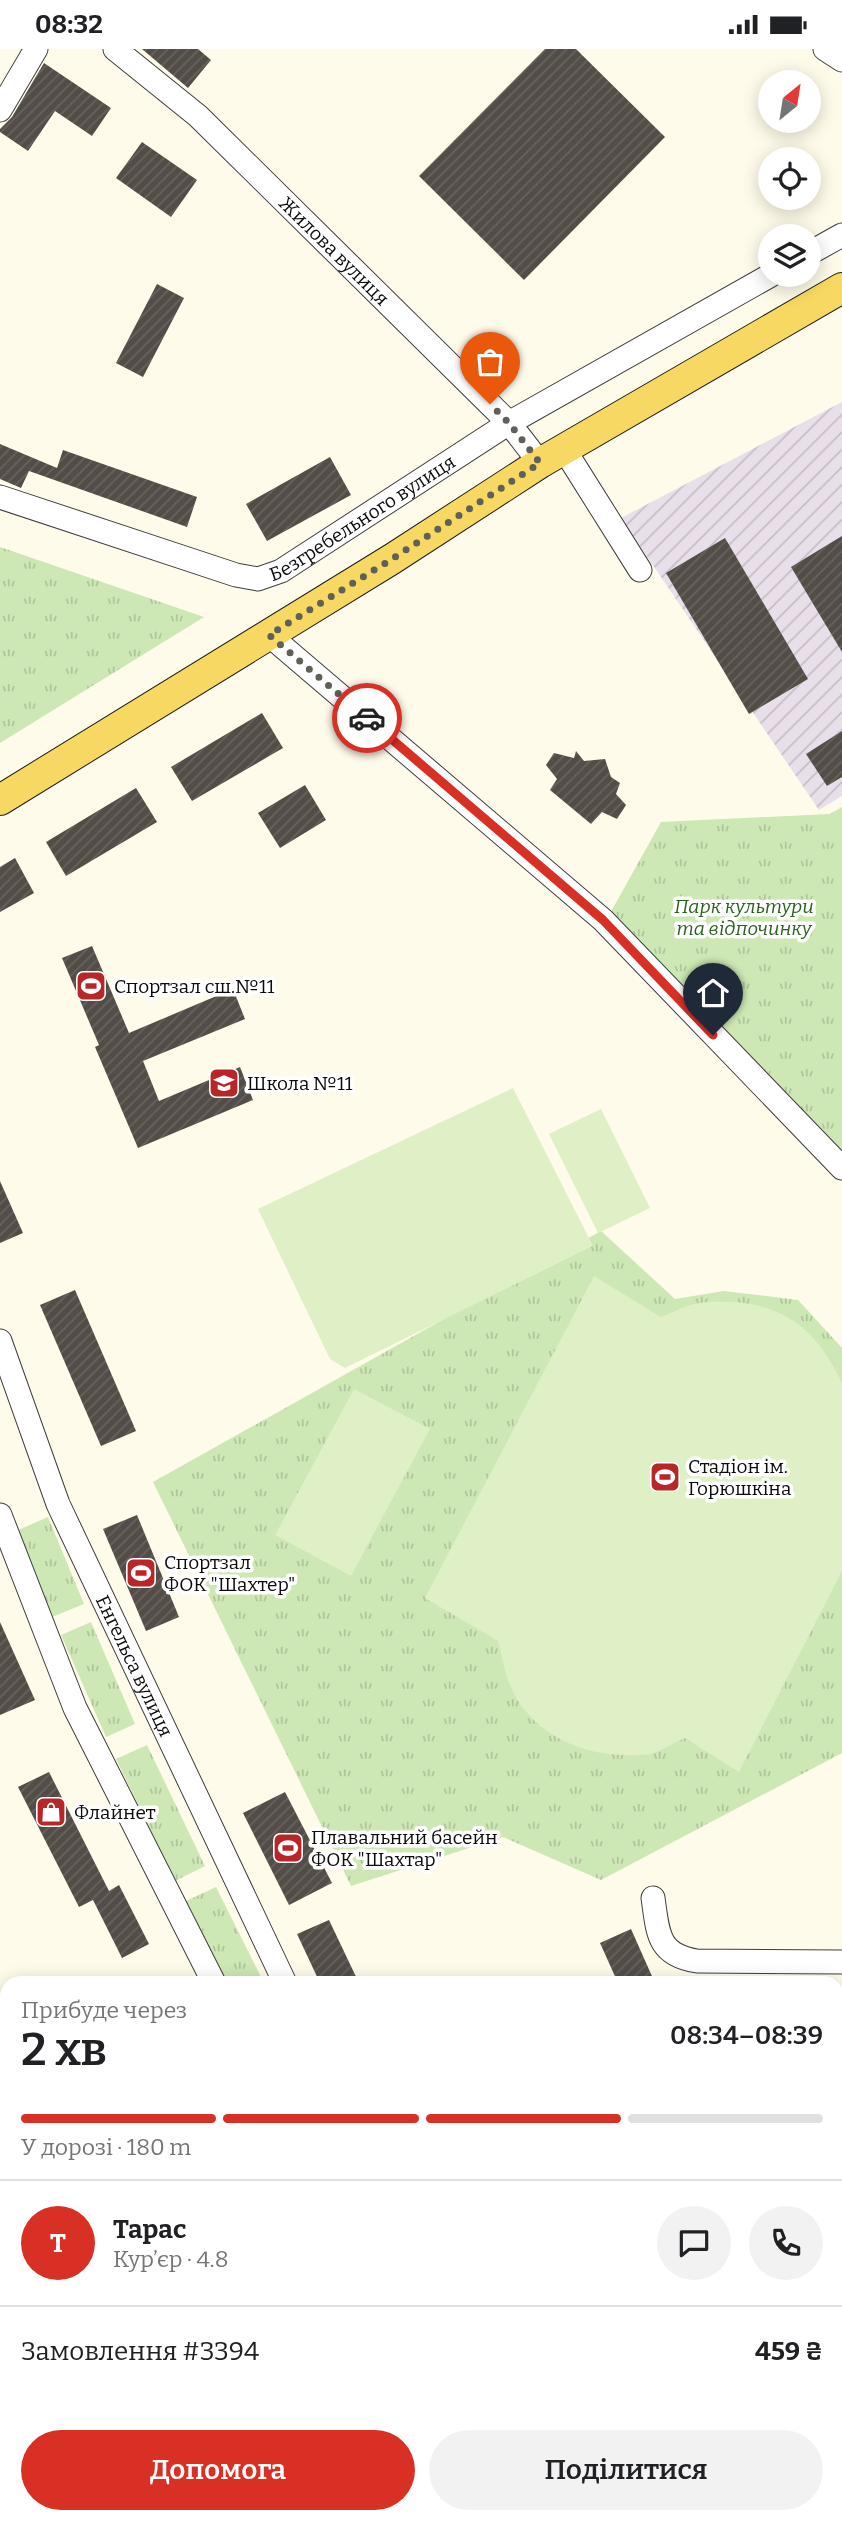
<!DOCTYPE html>
<html lang="uk">
<meta charset="utf-8">
<style>
body{margin:0;font-family:Bitter,serif;background:#f2f2f2;color:#202124;height:100vh;display:flex;flex-direction:column;font-size:26px;white-space:nowrap}
*{box-sizing:border-box;margin:0}
p{font-size:23px;color:#757577}
.icon{flex:none;width:38px;height:38px;fill:none;stroke:currentColor;stroke-width:2;stroke-linecap:round;stroke-linejoin:round}
.map{position:relative;flex:1;overflow:hidden}
.sheet{position:absolute;left:0px;top:1927px;width:844px;height:548px;display:flex;flex-direction:column;background:#fff;border-radius:21px 21px 0 0;box-shadow:0 4px 18px #0003}
.sheet>*{flex:none}
.needle{width:46px;rotate:30deg}
.fabs{position:absolute;left:758px;top:21px;display:grid;gap:14px}
.fabs a{display:grid;place-items:center;width:63px;height:63px;border-radius:50%;background:#fff;box-shadow:0 4px 18px #0003;font-size:35px}
.pin{position:absolute;display:grid;place-items:center;width:60px;height:60px;color:#fff;margin:-72px -30px;border-radius:50% 50% 50% 0;rotate:-45deg;box-shadow:0 0 7px #0007}
.pin .icon{rotate:45deg}
.courier{position:absolute;display:grid;place-items:center;width:70px;height:70px;margin:-35px;border:5px solid #d93025;border-radius:50%;background:#fff;color:#222;box-shadow:0 2px 9px #0007}
.summary em{font-style:normal;font-weight:600}
.summary div{display:flex;flex-direction:column-reverse}
.summary{display:flex;align-items:center;justify-content:space-between;height:119px;padding:0 21px}
h1{font-size:46px;font-weight:600;line-height:52px}
.bar{display:grid;grid-template-columns:repeat(4,1fr);gap:10px 7px;align-content:center;height:84px;padding:0 21px}
.bar i{height:9px;border-radius:5px;background:#e0e0e0}
.bar .current{background:#d93025}
.bar p{grid-column:span 4}
.line{display:flex;align-items:center;gap:18px;padding:0 21px;border-top:2px solid #e0e0e0}
.line div{flex:1}
.round{display:grid;place-items:center;flex:none;width:74px;height:74px;border-radius:37px;background:#f2f2f2}
.action{display:flex;gap:14px;margin-top:auto;padding:14px 21px}
.action a{flex:1;height:80px;border-radius:42px;background:#d93025;color:#fff;font-size:28px;font-weight:600;line-height:80px;text-align:center}
.action a+a{background:#f2f2f2;color:#202124}
.status{display:flex;justify-content:space-between;align-items:center;height:49px;padding:0 35px;background:#fff;direction:ltr}
.status svg{height:19px;fill:currentColor}
.map>svg:first-child{display:block}
.industrial{fill:url(#industrial-furrows)}
.grass{fill:url(#grass-tufts)}
.pitch{fill:#dfefc6}
.building{fill:url(#building-hatch)}
.lines{fill:none;stroke-linecap:round;stroke-linejoin:round}
.minor-casing{stroke:#3e3e3e;stroke-width:25}
.major-casing{stroke:#1c1c1c;stroke-width:32}
.minor{stroke:#fff;stroke-width:23}
.major{stroke:#f6d862;stroke-width:30}
.done{stroke:#605f59;stroke-width:7;stroke-dasharray:0 12.6}
.route{stroke:#d93025;stroke-width:9}
.labels{text-anchor:middle;stroke-width:7;stroke-linejoin:round;paint-order:stroke}
.street-label{font-size:19px;fill:#0b0b0b;stroke:#fff}
.park-label{font-size:19px;font-style:italic;fill:#29611d;stroke:#fff}
.poi-label{font-size:19px;fill:#0b0b0b;stroke:#fff;text-anchor:start}
</style>
<div class="status"><b>08:32</b><svg viewBox="0 0 49 12"><path d="M0 12V9h3v3zM5 12V6h3v6zM10 12V3h3v9zM15 12V0h3v12zM26 1h20v11H26zM47 4h2v5h-2z"/></svg></div>
<div class="map">
<svg width="842" height="2473" viewBox="0 0 842 2473">
<defs>
<pattern id="industrial-furrows" width="10" height="10" patternUnits="userSpaceOnUse" patternTransform="scale(1.75)"><rect width="10" height="10" fill="#e9dfea"/><path d="M-1 1l2-2M0 10L10 0M9 11l2-2" fill="none" stroke="#c6bec7"/></pattern>
<pattern id="grass-tufts" width="24" height="20" patternUnits="userSpaceOnUse" patternTransform="scale(1.75)"><rect width="24" height="20" fill="#cde7b5"/><path d="M3 7l-1-3M5 7V3M7 7l1-3M15 17l-1-3M17 17v-4M19 17l1-3" fill="none" stroke="#afc59a"/></pattern>
<pattern id="building-hatch" width="6" height="6" patternUnits="userSpaceOnUse" patternTransform="scale(1.75)"><rect width="6" height="6" fill="#534d48"/><path d="M-1 1l2-2M0 6l6-6M5 7l2-2" fill="none" stroke="#67625e"/></pattern>
</defs>
<rect width="100%" height="100%" fill="#fffbea"/>
<path class="industrial" d="M842 353V747L819 761 621 469Z"/>
<g class="grass">
<path d="M0 498 204 568 0 694Z"/>
<path d="M842 758V1112L608 868 661 773 830 765Z"/>
<path d="M601 1182 675 1250 724 1242 798 1251 842 1299V1704L601 1831 503 1788 351 1837 153 1433Z"/>
<path d="M48 1468 84 1555 52 1568 16 1482Z"/>
<path d="M91 1573 135 1675 106 1688 61 1586Z"/>
<path d="M147 1696 205 1817 175 1832 116 1710Z"/>
<path d="M216 1838 264 1934H227L186 1852Z"/>
</g>
<g class="pitch">
<path d="M513 1039 593 1197 345 1319 330 1310 258 1160Z"/>
<path d="M601 1060 650 1159 598 1184 549 1085Z"/>
<path d="M594 1227 661 1268C670 1265 678 1260 687 1257 702 1252 719 1252 735 1253 790 1258 819 1285 842 1334V1522L739 1723 685 1689C673 1694 662 1702 650 1705 643 1706 635 1706 628 1706 580 1707 527 1682 509 1634 504 1621 502 1606 498 1592L425 1549Z"/>
<path d="M354 1340 430 1380 351 1527 275 1486Z"/>
</g>
<g class="building">
<path d="M142 0H198L211 11 188 39Z"/>
<path d="M545 0H576L665 88 524 231 419 127Z"/>
<path d="M44 14 111 59 92 87 55 62 28 102 0 83V80L12 68Z"/>
<path d="M142 93 197 131 171 168 116 129Z"/>
<path d="M157 235 184 249 143 328 116 314Z"/>
<path d="M0 395 57 419 63 401 197 448 187 478 29 422 21 439 0 430Z"/>
<path d="M330 408 351 446 267 492 246 455Z"/>
<path d="M842 487V603L791 518Z"/>
<path d="M725 489 808 630 749 665 666 524Z"/>
<path d="M262 664 283 699 192 752 171 718Z"/>
<path d="M842 682V728L827 737 806 705Z"/>
<path d="M576 702 584 712 605 710 611 728 620 734 616 745 626 756 617 770 602 763 591 775 550 741 557 730 546 716 554 704 574 709Z"/>
<path d="M305 736 326 771 280 799 258 764Z"/>
<path d="M136 739 157 773 66 827 46 793Z"/>
<path d="M15 809 34 844 0 863V818Z"/>
<path d="M92 897 129 984 233 940 245 970 143 1012 159 1052 240 1018 253 1051 138 1099 95 998 99 996 62 909Z"/>
<path d="M0 1132 23 1184 0 1194Z"/>
<path d="M75 1241 136 1382 101 1397 40 1256Z"/>
<path d="M137 1466 179 1568 146 1582 103 1480Z"/>
<path d="M0 1573 35 1651 0 1666Z"/>
<path d="M49 1723 109 1842 119 1836 149 1895 122 1909 93 1851 79 1858 18 1738Z"/>
<path d="M285 1743 332 1834 289 1856 243 1764Z"/>
<path d="M329 1871 359 1934H320L297 1885Z"/>
<path d="M631 1880 655 1934H618L600 1894Z"/>
</g>
<g class="lines">
<g class="minor-casing">
<g id="minor">
<path id="s1" d="M115 0 198 67 509 374 540 414"/>
<path d="M825 0 842 11"/>
<path d="M0 61 36 0"/>
<path d="M808 205 842 186"/>
<path d="M564 400 640 521"/>
<path id="s2" d="M0 448 236 526 258 530 281 522 509 374 771 226"/>
<path d="M269 586 603 871 842 1119"/>
<path id="s3" d="M0 1292 58 1455 285 1934"/>
<path d="M0 1466 75 1659 214 1934"/>
<path d="M653 1849C658 1883 657 1906 697 1912L842 1913"/>
<path d="M0 2105 7 2119"/>
<path d="M836 2213 842 2210"/>
<path d="M0 2351 7 2347"/>
<path d="M0 2399 7 2410"/>
<path d="M49 2468 53 2473"/>
<path d="M482 2468 485 2473"/>
<path d="M547 2468 550 2473"/>
</g>
</g>
<g class="major-casing">
<path id="major" d="M0 751 392 510 540 414 842 239"/>
</g>
<use href="#minor" class="minor"/>
<use href="#major" class="major"/>
</g>
<g class="lines">
<path class="done" d="M367 669 269 586 392 510 540 414 509 374 490 355"/>
<path class="route" d="M367 669 603 871 713 986"/>
</g>
<defs>
<g id="stadium-square" transform="scale(1.575)"><rect x="-9" y="-9" width="18" height="18" rx="4" fill="#b82628" stroke="#fff"/><path d="M0-5a6.5 5 0 1 0 0 10a6.5 5 0 1 0 0-10ZM-3.5-1.8h7v3.6h-7Z" fill="#fff"/></g>
<g id="school-square" transform="scale(1.575)"><rect x="-9" y="-9" width="18" height="18" rx="4" fill="#b82628" stroke="#fff"/><path d="M0-5L7-2L0 1L-7-2ZM-4 1L0 2.5L4 1V4Q0 6-4 4Z" fill="#fff"/></g>
<g id="shop-square" transform="scale(1.575)"><rect x="-9" y="-9" width="18" height="18" rx="4" fill="#b82628" stroke="#fff"/><path d="M-5-2.5h2.3a2.7 3.5 0 0 1 5.4 0H5L5.5 6h-11ZM-1.5-2.5h3a1.5 2.3 0 0 0-3 0Z" fill="#fff"/></g>
</defs>
<g fill-rule="evenodd">
<use href="#stadium-square" x="91" y="937"/>
<use href="#school-square" x="224" y="1034"/>
<use href="#stadium-square" x="665" y="1428"/>
<use href="#stadium-square" x="141" y="1524"/>
<use href="#shop-square" x="51" y="1763"/>
<use href="#stadium-square" x="288" y="1799"/>
</g>
<g class="labels">
<g class="street-label">
<text dy="7" stroke="none"><textPath href="#s1" startOffset="298">Жилова вулиця</textPath></text>
<text dy="7" stroke="none"><textPath href="#s2" startOffset="392">Безгребельного вулиця</textPath></text>
<text dy="7" stroke="none"><textPath href="#s3" startOffset="352">Енгельса вулиця</textPath></text>
</g>
<g class="park-label">
<text x="744" y="864">Парк культури<tspan x="744" dy="22">та відпочинку</tspan></text>
</g>
<g class="poi-label">
<text x="114" y="944">Спортзал сш.№11</text>
<text x="247" y="1041">Школа №11</text>
<text x="688" y="1424">Стадіон ім.<tspan x="688" dy="22">Горюшкіна</tspan></text>
<text x="164" y="1520">Спортзал<tspan x="164" dy="22">ФОК "Шахтер"</tspan></text>
<text x="74" y="1770">Флайнет</text>
<text x="311" y="1795">Плавальний басейн<tspan x="311" dy="22">ФОК "Шахтар"</tspan></text>
</g>
</g>
</svg>
<div class="fabs">
<a><svg class="needle" viewBox="-14 -14 28 28"><path d="M0-13l5 13h-10z" fill="#e53935"/><path d="M0 13l5-13h-10z" fill="#757577"/></svg></a>
<a><svg class="icon" aria-label="locate" viewBox="0 0 24 24"><circle cx="12" cy="12" r="6"/><path d="M12 2v4M12 18v4M2 12h4M18 12h4"/></svg></a>
<a><svg class="icon" aria-label="layers" viewBox="0 0 24 24"><path d="M12 4l9 5-9 5-9-5zM3 14l9 5 9-5"/></svg></a>
</div>
<div class="pin" style="left:490px;top:355px;background:#ea580c"><svg class="icon" aria-label="bag" viewBox="0 0 24 24"><path d="M5 8h14l-1 12H6zM9 8a3 3 0 0 1 6 0"/></svg></div>
<div class="pin" style="left:713px;top:986px;background:#1f2937"><svg class="icon" aria-label="home" viewBox="0 0 24 24"><path d="M3 11l9-7 9 7M6 9v11h12V9"/></svg></div>
<div class="courier" style="left:367px;top:669px"><svg class="icon" aria-label="car" viewBox="0 0 24 24"><path d="M5 17H2v-5l4-1 3-4h7l3 4 3 1v5h-3M9 17h6M6 11h13"/><circle cx="7" cy="17" r="2"/><circle cx="17" cy="17" r="2"/></svg></div>
<section class="sheet">
<div class="summary"><div><h1>2 хв</h1><p>Прибуде через</p></div><em>08:34–08:39</em></div>
<div class="bar"><i class="current"></i><i class="current"></i><i class="current"></i><i></i><p>У дорозі · 180 m</p></div>
<div class="line" style="height:126px"><b class="round" style="background:#d93025;color:#fff">Т</b><div><b>Тарас</b><p>Кур’єр · 4.8</p></div><a class="round"><svg class="icon" aria-label="chat" viewBox="0 0 24 24"><path d="M4 5h16v11H9l-5 4z"/></svg></a><a class="round"><svg class="icon" aria-label="phone" viewBox="0 0 24 24"><path d="M5 4h4l2 5-3 2q2 4 5 5l2-3 5 2v4C11 20 4 13 5 4z"/></svg></a></div>
<div class="line" style="height:91px"><div>Замовлення #3394</div><b>459 ₴</b></div>
<div class="action"><a>Допомога</a><a>Поділитися</a></div>
</section>
</div>
